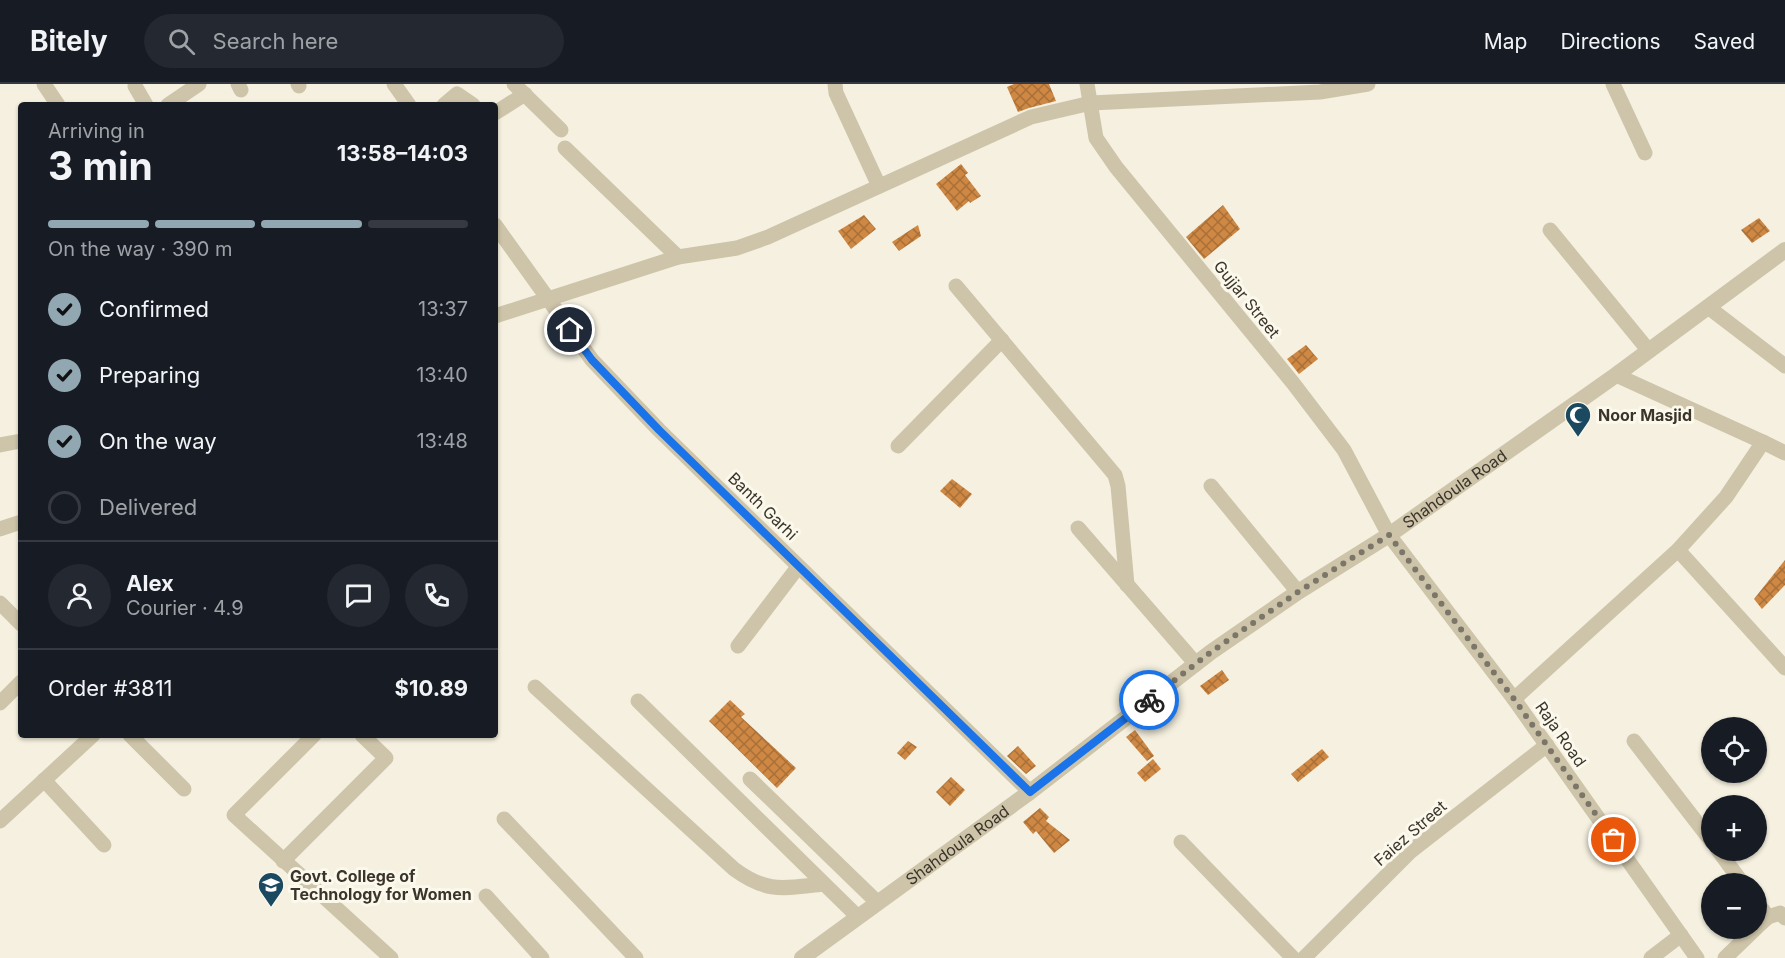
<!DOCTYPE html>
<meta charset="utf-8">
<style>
body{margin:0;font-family:Inter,sans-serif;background:#242831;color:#f1f3f6;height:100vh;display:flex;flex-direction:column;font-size:22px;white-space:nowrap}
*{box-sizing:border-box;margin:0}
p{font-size:20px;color:#9ea1a6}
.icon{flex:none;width:33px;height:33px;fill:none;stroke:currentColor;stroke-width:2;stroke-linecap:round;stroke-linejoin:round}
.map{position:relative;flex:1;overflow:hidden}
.sheet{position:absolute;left:18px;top:18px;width:480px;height:636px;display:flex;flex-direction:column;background:#171b24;border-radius:6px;box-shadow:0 2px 4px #0004}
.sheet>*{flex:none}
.fabs{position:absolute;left:1701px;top:633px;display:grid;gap:12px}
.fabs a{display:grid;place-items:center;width:66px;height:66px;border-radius:50%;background:#171b24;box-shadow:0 2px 4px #0004;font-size:30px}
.pin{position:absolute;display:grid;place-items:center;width:51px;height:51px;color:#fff;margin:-26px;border:3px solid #fff;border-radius:50%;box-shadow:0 2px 6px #0007}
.courier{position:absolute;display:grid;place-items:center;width:60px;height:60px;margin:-30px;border:4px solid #1a73e8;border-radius:50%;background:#fff;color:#222;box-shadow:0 2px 8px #0007}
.summary em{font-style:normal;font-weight:700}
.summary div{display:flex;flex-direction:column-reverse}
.summary{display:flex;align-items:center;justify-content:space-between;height:102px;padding:0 30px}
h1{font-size:39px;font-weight:700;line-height:45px}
.bar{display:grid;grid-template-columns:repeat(4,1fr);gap:9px 6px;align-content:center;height:72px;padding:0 30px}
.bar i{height:8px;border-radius:4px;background:#363941}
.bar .on{background:#91a7b2}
.bar p{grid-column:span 4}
.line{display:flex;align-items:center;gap:15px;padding:0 30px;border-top:2px solid #363941}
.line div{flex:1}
.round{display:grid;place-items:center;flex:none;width:63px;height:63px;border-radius:32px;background:#242831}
ol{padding:0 30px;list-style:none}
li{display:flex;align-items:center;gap:18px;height:66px}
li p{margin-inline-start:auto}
li .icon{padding:6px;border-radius:50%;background:#91a7b2;color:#111;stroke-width:4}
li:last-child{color:#9ea1a6}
li i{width:33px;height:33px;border:3px solid #363941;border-radius:50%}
header{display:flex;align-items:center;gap:36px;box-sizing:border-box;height:84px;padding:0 30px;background:#171b24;border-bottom:2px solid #363941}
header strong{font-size:28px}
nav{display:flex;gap:33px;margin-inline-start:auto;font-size:21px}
.search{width:420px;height:54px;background:#242831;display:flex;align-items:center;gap:15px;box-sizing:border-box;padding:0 21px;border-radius:33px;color:#9ea1a6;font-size:22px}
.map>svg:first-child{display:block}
.building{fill:url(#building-cross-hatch)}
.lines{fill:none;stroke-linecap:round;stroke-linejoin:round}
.minor{stroke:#cec4a9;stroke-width:15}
.tertiary{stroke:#cec4a9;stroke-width:16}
.done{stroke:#7c7669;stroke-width:6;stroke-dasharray:0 10.8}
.route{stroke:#1a73e8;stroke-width:8}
.labels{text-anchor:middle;stroke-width:6;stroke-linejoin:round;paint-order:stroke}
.street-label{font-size:16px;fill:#3b342a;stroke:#fbf8ec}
.poi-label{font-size:16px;font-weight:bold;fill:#3b342a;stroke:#fbf8ec;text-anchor:start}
</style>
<header>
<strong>Bitely</strong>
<div class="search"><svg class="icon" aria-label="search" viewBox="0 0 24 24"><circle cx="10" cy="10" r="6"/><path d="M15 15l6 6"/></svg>Search here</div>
<nav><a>Map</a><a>Directions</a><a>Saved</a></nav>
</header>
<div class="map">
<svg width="1785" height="874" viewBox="0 0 1785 874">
<defs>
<pattern id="building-cross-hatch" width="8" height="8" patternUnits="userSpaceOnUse" patternTransform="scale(1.5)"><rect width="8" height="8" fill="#ce8843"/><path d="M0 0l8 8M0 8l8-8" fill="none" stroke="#a87038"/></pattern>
</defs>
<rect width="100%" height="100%" fill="#f5f0df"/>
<g class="building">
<path d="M1014 0H1049L1056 17 1029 24 1018 28 1007 3Z"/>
<path d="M961 80 968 89 965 91 981 112 970 119 969 117 957 127 936 100Z"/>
<path d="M1223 121 1240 145 1204 175 1186 153Z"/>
<path d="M864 131 876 145 851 165 838 147Z"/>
<path d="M1759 134 1770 147 1752 159 1741 146Z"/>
<path d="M918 141 921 152 899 167 892 158Z"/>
<path d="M1306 261 1318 275 1299 290 1287 275Z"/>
<path d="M952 395 972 410 960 424 940 407Z"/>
<path d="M1785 476V501L1762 525 1754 515Z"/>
<path d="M1222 586 1229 596 1208 611 1200 602Z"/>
<path d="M730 616 745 630 741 633 796 684 777 704 709 637Z"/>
<path d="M1135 646 1154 672 1147 677 1126 653Z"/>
<path d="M908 657 917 663 905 676 897 669Z"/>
<path d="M1018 662 1036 682 1026 690 1007 672Z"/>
<path d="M1322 665 1329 673 1298 698 1291 690Z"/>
<path d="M1153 675 1161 685 1145 698 1137 689Z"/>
<path d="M951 693 965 706 950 722 936 708Z"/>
<path d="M1040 724 1049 733 1046 737 1070 756 1054 769 1036 747 1033 750 1023 738Z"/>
</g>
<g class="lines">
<g class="minor">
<path d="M44 0 58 21"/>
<path d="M238 0 241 6"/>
<path d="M298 0 299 2"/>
<path d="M394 0 409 21"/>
<path d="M514 0 561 46"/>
<path d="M835 0 836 9 879 102"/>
<path d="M1087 0 1096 54 1116 83 1293 299 1344 366 1389 451 1514 615 1697 874"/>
<path d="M1613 0 1645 69"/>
<path d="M135 2 146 21"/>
<path d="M168 21 199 0"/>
<path d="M444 21 457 10 473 21"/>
<path d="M495 29 525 10"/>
<path d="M565 64 678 173"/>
<path d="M495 141 592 276 659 346 1030 708"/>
<path d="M1550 146 1649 267"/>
<path d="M956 202 1115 391 1118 402 1127 501"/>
<path d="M1708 223 1785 282"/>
<path d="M495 232 678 173 737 164 768 153 1031 33 1091 19 1320 8 1368 0"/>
<path d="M1763 358 1785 369"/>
<path d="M0 361 21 357"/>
<path d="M898 362 1002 256"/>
<path d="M1211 402 1298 508"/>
<path d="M1078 444 1196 580"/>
<path d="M0 445 21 438"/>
<path d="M1678 466 1785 584"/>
<path d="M0 519 21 540"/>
<path d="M738 562 798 483"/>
<path d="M535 603 734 785C768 810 784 804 824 800"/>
<path d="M1514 615 1678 466 1726 413 1763 358 1616 291"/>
<path d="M638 617 858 833"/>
<path d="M0 619 21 598"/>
<path d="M130 651 184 705"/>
<path d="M314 651 234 731 391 874"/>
<path d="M1634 657 1712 758"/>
<path d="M750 695 877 818"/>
<path d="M44 696 104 761"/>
<path d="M504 735 636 874"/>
<path d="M0 737 93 651"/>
<path d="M1181 758 1293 874"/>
<path d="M1718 766 1743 800"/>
<path d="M283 777 386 674 362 651"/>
<path d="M486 812 542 874"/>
<path d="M1756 817 1768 833"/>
<path d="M1756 844 1768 833 1780 829 1785 834"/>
<path d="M1304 874 1411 767 1547 661"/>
<path d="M1651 874 1681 851"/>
<path d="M1725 874 1756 844"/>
</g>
<path class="tertiary" id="s1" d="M802 874 1030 708 1211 568 1298 508 1389 451 1616 291 1785 166"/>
</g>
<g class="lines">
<path class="done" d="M1149 616 1211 568 1298 508 1389 451 1514 615 1614 756"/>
<path class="route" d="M570 246 592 276 659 346 1030 708 1149 616"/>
</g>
<defs>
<g id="mosque-pin" transform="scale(1.35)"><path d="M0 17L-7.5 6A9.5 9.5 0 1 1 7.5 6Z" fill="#1b4a60" stroke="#fbf8ec"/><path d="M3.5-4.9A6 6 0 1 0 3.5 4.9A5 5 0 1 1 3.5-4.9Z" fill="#fff"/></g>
<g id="university-pin" transform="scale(1.35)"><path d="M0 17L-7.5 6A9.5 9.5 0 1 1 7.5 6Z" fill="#1b4a60" stroke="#fbf8ec"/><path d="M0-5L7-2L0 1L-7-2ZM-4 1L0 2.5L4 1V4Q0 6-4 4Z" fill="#fff"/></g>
</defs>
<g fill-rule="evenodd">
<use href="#mosque-pin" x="1578" y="331"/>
<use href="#university-pin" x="271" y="801"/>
</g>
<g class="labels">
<g class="street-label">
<text transform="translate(1247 215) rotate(51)" y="6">Gujjar Street</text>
<text dy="6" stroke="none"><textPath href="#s1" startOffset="804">Shahdoula Road</textPath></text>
<text transform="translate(763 422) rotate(44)" y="6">Banth Garhi</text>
<text transform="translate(1561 650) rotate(55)" y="6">Raja Road</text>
<text transform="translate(1410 749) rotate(-41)" y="6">Faiez Street</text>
<text dy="6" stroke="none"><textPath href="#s1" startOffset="192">Shahdoula Road</textPath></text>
</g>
<g class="poi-label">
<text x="1598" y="337">Noor Masjid</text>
<text x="290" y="798">Govt. College of<tspan x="290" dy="18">Technology for Women</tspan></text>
</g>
</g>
</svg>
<div class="fabs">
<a><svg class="icon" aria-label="locate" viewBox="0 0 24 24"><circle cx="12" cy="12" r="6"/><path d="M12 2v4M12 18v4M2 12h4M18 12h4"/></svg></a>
<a>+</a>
<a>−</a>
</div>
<div class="pin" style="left:1614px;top:756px;background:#ea580c"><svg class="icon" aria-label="bag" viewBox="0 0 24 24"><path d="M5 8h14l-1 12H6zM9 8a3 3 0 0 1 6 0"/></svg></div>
<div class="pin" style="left:570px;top:246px;background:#1f2937"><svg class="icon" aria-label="home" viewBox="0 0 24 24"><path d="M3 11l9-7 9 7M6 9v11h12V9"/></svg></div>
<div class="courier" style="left:1149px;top:616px"><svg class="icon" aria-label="bike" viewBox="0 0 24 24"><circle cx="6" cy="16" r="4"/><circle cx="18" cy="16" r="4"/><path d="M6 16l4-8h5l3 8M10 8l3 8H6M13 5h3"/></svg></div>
<section class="sheet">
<div class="summary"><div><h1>3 min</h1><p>Arriving in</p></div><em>13:58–14:03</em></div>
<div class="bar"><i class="on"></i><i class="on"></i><i class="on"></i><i></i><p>On the way · 390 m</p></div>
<ol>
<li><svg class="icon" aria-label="check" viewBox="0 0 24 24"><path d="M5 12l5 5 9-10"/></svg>Confirmed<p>13:37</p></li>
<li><svg class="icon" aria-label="check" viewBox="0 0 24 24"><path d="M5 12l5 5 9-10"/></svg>Preparing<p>13:40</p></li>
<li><svg class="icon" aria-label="check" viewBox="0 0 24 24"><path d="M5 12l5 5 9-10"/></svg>On the way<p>13:48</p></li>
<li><i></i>Delivered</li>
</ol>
<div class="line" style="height:108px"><a class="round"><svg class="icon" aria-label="person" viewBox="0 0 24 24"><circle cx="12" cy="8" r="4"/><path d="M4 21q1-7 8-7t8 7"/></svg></a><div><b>Alex</b><p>Courier · 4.9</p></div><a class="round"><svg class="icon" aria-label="chat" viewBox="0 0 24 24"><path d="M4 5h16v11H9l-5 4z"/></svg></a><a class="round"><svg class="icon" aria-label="phone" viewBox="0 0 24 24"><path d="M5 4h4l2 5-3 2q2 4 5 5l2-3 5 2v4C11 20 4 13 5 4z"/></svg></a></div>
<div class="line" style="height:78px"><div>Order #3811</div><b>$10.89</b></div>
</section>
</div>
